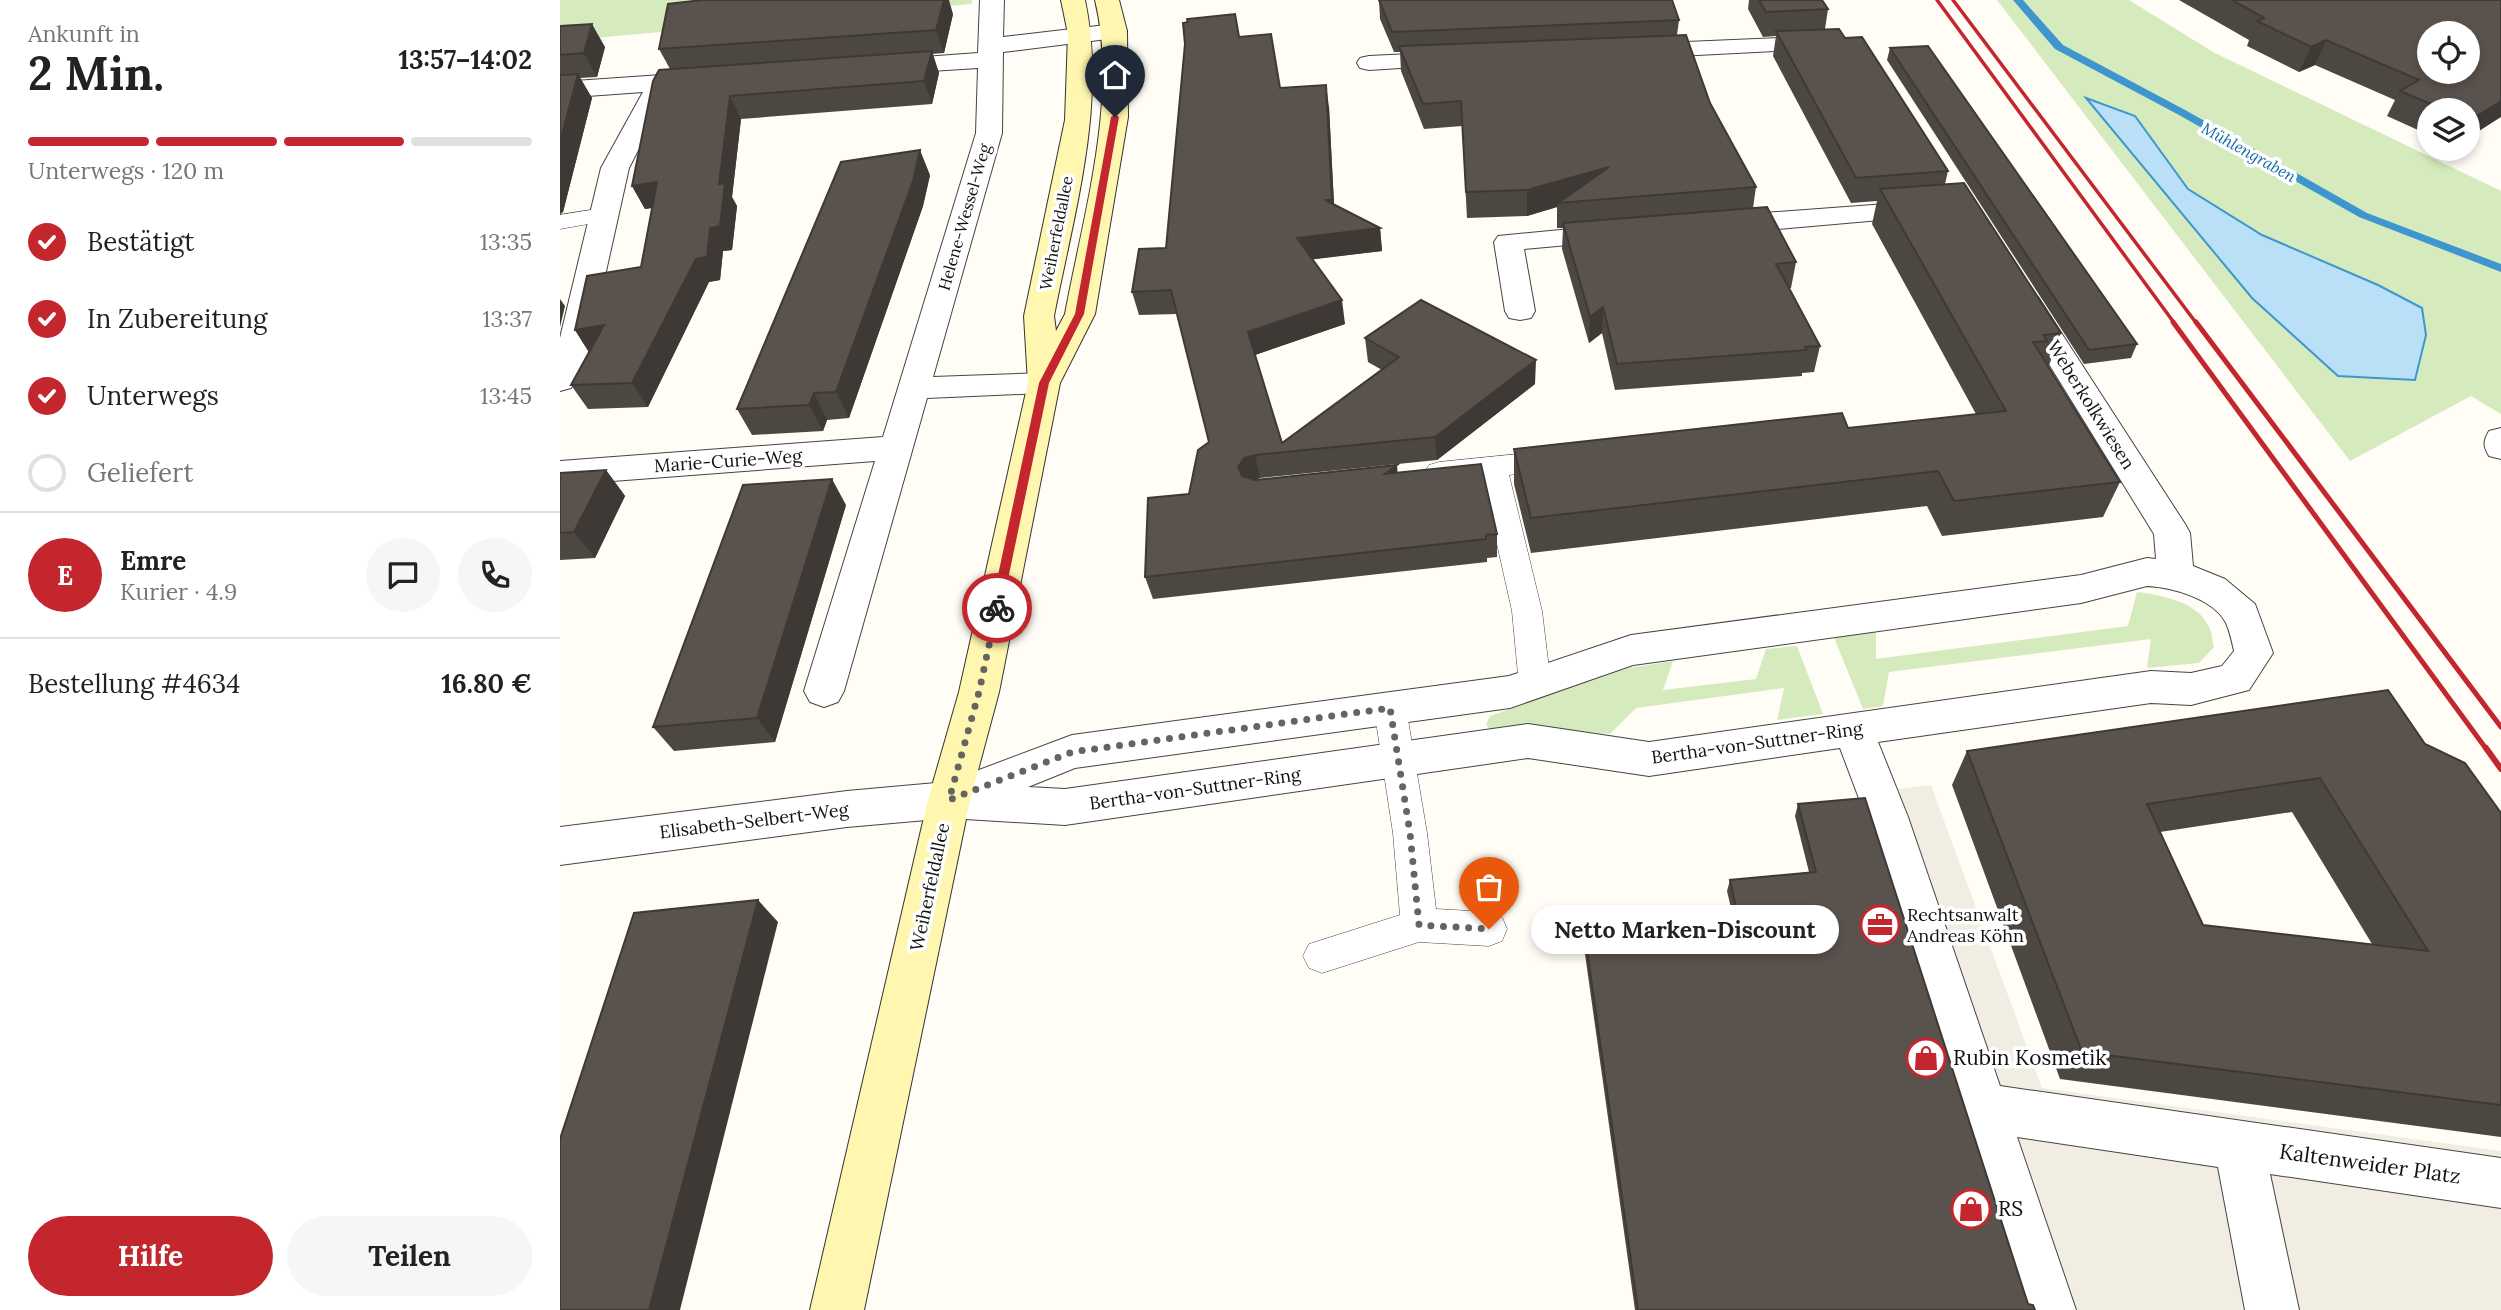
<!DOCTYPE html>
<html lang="de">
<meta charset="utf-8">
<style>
body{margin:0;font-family:Lora,serif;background:#f6f6f6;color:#222;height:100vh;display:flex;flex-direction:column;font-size:26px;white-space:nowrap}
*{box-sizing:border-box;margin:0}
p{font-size:23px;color:#767676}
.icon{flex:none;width:38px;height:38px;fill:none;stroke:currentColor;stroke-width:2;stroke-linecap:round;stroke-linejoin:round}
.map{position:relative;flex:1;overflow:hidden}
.sheet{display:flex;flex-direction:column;background:#fff;width:560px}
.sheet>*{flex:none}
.controls{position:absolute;left:1857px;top:21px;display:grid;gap:14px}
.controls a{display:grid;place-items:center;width:63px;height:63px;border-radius:50%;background:#fff;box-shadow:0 4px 10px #0003;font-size:35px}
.pin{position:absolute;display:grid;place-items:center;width:60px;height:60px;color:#fff;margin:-72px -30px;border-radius:50% 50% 50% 0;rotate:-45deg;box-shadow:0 0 7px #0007}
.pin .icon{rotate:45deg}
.courier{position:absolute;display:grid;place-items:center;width:70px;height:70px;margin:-35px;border:5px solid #c4262e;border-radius:50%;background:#fff;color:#222;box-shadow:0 2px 9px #0007}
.bubble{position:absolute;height:49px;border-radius:24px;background:#fff;box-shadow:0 4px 10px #0003;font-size:23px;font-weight:700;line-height:49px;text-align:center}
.summary em{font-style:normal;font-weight:700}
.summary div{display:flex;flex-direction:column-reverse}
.summary{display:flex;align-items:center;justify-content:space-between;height:119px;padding:0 28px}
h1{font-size:46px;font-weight:700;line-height:52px}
.bar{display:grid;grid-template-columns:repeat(4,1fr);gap:10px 7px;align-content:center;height:84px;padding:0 28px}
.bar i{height:9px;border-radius:5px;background:#e0e0e0}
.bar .selected{background:#c4262e}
.bar p{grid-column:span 4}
.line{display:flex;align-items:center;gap:18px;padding:0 28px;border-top:2px solid #e0e0e0}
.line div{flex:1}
.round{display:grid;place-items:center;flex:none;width:74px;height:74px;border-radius:37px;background:#f6f6f6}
ol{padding:0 28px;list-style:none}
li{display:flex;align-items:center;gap:21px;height:77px}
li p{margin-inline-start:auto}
li .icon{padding:7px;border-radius:50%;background:#c4262e;color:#fff;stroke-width:4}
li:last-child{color:#767676}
li i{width:38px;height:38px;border:4px solid #e0e0e0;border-radius:50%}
.button{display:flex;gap:14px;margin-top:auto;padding:14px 28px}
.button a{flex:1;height:80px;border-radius:42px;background:#c4262e;color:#fff;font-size:28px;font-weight:700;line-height:80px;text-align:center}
.button a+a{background:#f6f6f6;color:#222}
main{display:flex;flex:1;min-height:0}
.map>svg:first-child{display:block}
.green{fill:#d5ebbd}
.plaza{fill:#f1ede2}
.water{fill:#b9e0f7;stroke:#3f96cf;stroke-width:2}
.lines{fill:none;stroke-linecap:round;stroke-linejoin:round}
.stream{fill:#3f96cf;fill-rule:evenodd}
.lane-casing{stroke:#444;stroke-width:1}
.street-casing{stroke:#444;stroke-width:2}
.secondary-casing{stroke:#333;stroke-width:2}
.lane{fill:#fff;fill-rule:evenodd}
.street{fill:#fff;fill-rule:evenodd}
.secondary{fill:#fff6b0;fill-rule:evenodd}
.rail-far2{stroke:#c4262e;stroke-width:3.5}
.rail-far1{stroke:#c4262e;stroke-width:5}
.rail{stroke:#c4262e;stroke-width:6}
.wall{fill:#4d4742;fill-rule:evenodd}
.shaded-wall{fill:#3f3936}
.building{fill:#5a524d;stroke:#3f3936;stroke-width:2;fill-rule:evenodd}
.route{fill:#c4262e}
.done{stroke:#646461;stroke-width:7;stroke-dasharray:0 12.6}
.labels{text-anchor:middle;stroke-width:7;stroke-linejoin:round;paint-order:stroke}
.far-water-label{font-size:16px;font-style:italic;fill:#1768a6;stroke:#fff}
.far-street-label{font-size:16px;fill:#111;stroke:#fff}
.street-label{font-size:18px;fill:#111;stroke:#fff}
.poi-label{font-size:18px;fill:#111;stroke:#fff;text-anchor:start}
.near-poi-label{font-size:21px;fill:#111;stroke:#fff;text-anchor:start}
.near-street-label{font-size:21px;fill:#111;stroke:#fff}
</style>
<main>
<section class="sheet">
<div class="summary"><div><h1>2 Min.</h1><p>Ankunft in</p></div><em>13:57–14:02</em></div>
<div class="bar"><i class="selected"></i><i class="selected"></i><i class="selected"></i><i></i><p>Unterwegs · 120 m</p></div>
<ol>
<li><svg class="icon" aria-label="check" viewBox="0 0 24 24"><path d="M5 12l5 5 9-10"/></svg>Bestätigt<p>13:35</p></li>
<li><svg class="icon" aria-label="check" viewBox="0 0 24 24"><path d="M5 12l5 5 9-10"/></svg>In Zubereitung<p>13:37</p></li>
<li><svg class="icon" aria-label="check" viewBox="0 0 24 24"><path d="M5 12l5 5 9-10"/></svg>Unterwegs<p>13:45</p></li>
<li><i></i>Geliefert</li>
</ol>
<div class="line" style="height:126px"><b class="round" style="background:#c4262e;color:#fff">E</b><div><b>Emre</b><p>Kurier · 4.9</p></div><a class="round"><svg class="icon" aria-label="chat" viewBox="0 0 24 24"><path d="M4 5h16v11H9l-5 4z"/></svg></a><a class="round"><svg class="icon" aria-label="phone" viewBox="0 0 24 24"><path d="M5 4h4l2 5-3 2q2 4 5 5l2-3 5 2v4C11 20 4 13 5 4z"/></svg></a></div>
<div class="line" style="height:91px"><div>Bestellung #4634</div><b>16.80 €</b></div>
<div class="button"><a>Hilfe</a><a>Teilen</a></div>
</section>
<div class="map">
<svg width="1941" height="1310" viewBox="0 0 1941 1310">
<rect width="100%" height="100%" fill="#fffdf5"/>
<g class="green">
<path d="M0 0H412V4L0 41Z"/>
<path d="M1437 0H1569L1653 52 1941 191V414L1911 396 1790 461Z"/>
<path d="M1577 592C1600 595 1636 601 1648 625 1652 631 1652 640 1654 647L1639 663 1587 668 1591 639 1329 672 1323 706 1303 709 1273 635 1316 628V659L1568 626Z"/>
<path d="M1237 646 1263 714 1217 720 1224 688 1076 708 1050 734 968 730 931 733 926 724 930 716 1069 668 1113 661 1103 690 1196 679 1206 649Z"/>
</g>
<path class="plaza" d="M1371 785 1482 1088 1941 1151V1310H1471L1304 793Z"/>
<path class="water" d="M1526 98 1575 116 1628 189 1702 235 1818 285 1862 308 1866 335 1855 380 1778 376 1692 298Z"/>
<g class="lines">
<path class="stream" d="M1453 0H1463L1503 45 1627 111 1807 213 1941 264V272L1799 217 1619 115 1495 49Z"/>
<g class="lane-casing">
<g id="lane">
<path d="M43 208 51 210 55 215 51 220 0 229V215Z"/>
<path d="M998 450 1008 453 1012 460 1008 467 949 475 982 611 991 685 986 694 975 698 964 694 959 685 952 611 922 477 879 482 869 479 865 472 869 465 879 462Z"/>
<path d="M830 695 841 699 846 708 867 833 876 909 929 912 942 917 947 929 942 941 929 946 859 942 762 973 749 968 743 956 749 944 840 915 833 833 814 708 819 699Z"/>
</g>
</g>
<g class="street-casing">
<g id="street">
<path d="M420 0H444L443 37 555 24 564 26 567 31 564 36 555 38 443 52 442 133 373 377 484 373 495 376 500 383 495 390 484 393 367 398 284 691 278 702 264 707 250 702 244 691 315 461 0 485V461L323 437 416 133 418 68 323 74 314 72 311 67 314 62 323 60 418 53Z"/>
<path d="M1267 36 1276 38 1279 43 1276 48 1079 58 1070 56 1067 51 1070 46 1079 44Z"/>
<path d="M893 52 902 54 905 59 902 64 809 70 800 68 797 63 800 58 809 56Z"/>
<path d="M145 72 154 75 158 80 154 85 109 90 69 168 25 366 11 388 0 391V338L41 168 83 92 0 98V82Z"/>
<path d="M1367 201 1377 203 1381 209 1377 215 1162 234 1152 231 1148 225 1152 219 1162 216Z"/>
<path d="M1053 225 1063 228 1067 234 1063 240 964 249 975 311 971 318 960 320 949 318 945 311 934 242 938 236Z"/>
<path d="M1467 295 1478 297 1625 524 1630 533 1633 566 1665 579 1695 604 1713 653 1689 690 1631 705 1591 703 1318 742 1348 817 1440 1086 1941 1158V1208L1710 1174 1739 1310H1685L1658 1167 1457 1137 1516 1310H1462L1306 817 1280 748 1089 776 968 758 505 825 389 818 287 827 0 865V827L287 791 387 782 512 735 949 676 1071 635 1521 575 1587 558 1596 559 1594 534 1452 304 1456 297ZM1587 586C1612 587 1654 599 1666 623 1670 632 1672 642 1674 651L1662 666 1631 673 1591 671 1089 742 968 724 505 789 468 787 515 768 950 708 1073 665 1521 603Z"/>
<path d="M1941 428V459L1929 456C1923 446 1923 441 1929 431Z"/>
</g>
</g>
<g class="secondary-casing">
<path id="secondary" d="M501 0H525C547 104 514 213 494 316L496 331 505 314C523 216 559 98 535 0H559L567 31 568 117 535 314 500 383 439 692 410 800 304 1310H250L368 800 399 692 468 383 464 316 505 120 508 34Z"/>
</g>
<use href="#lane" class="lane"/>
<use href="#street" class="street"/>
<use href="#secondary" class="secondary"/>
<g class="rail-far2">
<path d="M1377 0 1615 324"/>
<path d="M1393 0 1637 324"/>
</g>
<g class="rail-far1">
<path d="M1613 322 1927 750"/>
<path d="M1636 322 1941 727"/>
</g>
<path class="rail" d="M1926 748 1941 769"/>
</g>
<g class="wall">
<path d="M819 0 1119 20 1117 35 1150 103 1196 187 1193 208 1236 262 1231 288H1229L1260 346 1254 372 1242 373V376L1055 390 1042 333 1029 343 1002 249 1003 228H997V207L967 216 907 218 902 126 864 129 841 71 840 52H834L820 19Z"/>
<path d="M1189 0H1262L1268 9 1265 29 1285 38 1388 171 1385 184 1501 333 1488 368 1560 482 1543 517 1382 536 1367 506 971 553 954 484V449L1288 428 1416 414 1312 224 1317 201 1291 203 1213 56 1216 36 1203 37 1188 9Z"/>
<path d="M1619 0H1941L1908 138V110H1869V135L1827 116 1835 100 1755 65 1739 72 1687 46 1689 40Z"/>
<path d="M393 14 384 53 372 54 379 73 372 104 181 119 172 197 177 206 172 250 163 251 160 280 149 282 88 407 28 409 11 385 29 352 15 330 81 267 92 208 85 209 72 186 110 69 99 49Z"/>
<path d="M0 26 45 47 37 77 20 78 32 98 3 212 0 214Z"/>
<path d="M679 37 720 88 769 107 774 205 820 228 822 251 752 259 785 324 695 355 722 443 822 370 808 362 805 338 975 384 877 460 700 478 694 480 838 473 937 534V557L927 558V562L593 599 585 577 629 494 649 442 617 314 579 315 572 292 606 248Z"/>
<path d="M1330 48 1577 344 1571 358 1524 364 1327 60Z"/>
<path d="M370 175 363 206 289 418 267 420 263 431 192 435 177 409Z"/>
<path d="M46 470 65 496 35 558 0 560V473Z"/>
<path d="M286 505 215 742 114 751 93 727Z"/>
<path d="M1865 744 1941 813V1137L1500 1079 1392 785 1407 751ZM1732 812 1812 944 1643 925 1600 832Z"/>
<path d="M1238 804 1468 1304 1475 1310H1075L1024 947 1025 936 1174 921 1167 891 1170 880 1249 872 1235 816Z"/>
</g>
<g class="shaded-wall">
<path d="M384 0H389L393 14 384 53 376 30Z"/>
<path d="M32 24 45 47 37 77 24 53Z"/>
<path d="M1766 40 1755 65 1739 72 1751 47Z"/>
<path d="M372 51 379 73 372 104 364 81Z"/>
<path d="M18 74 32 98 3 212 0 214V142Z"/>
<path d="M766 85 769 107 775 223 772 200Z"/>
<path d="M170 96 181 119 172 197 177 206 172 250 163 251 160 280 149 282 88 407 72 383 150 228 159 184Z"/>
<path d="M1941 101V117L1908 138V123L1909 121Z"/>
<path d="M360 150 370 175 363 206 289 418 276 392Z"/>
<path d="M1049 167 998 203 997 207 967 216V190Z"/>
<path d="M97 182 110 205 85 209 72 186Z"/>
<path d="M820 228 822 251 740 261 737 238Z"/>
<path d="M0 299 5 306 0 327Z"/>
<path d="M782 300 785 324 692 356 688 332Z"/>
<path d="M1043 307 1042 333 1029 343 1030 317Z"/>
<path d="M44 325 30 354 15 330Z"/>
<path d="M976 360 975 384 877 460 875 437Z"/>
<path d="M254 393 267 420 263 431 249 405Z"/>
<path d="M695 455 700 478 689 481 684 490 678 467 684 458Z"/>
<path d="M837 465 839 489 825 474Z"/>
<path d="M46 470 65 496 35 558 14 532Z"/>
<path d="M272 479 286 505 215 742 197 718Z"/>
<path d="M198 900 218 922 120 1310H89Z"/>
</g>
<g class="building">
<path d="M142 0H384L376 30 99 49 108 4Z"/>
<path d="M819 0H1112L1119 20 832 32Z"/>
<path d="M1199 0H1262L1268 9 1206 12Z"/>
<path d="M1672 0H1941V101L1909 121 1908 120V110H1885L1840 91 1859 80 1766 40 1751 47 1697 21 1704 18ZM1869 33H1908V72H1869Z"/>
<path d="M675 14 679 37 711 34 720 88 766 85 772 200H765L820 228 737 238 782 300 688 332 722 443 839 357 805 338 861 300 976 360 875 437 695 455 684 458 678 467 682 476 695 480 837 465 825 474 921 464 937 534 926 535V539L585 577 588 498 629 494 638 450 649 442 611 290 572 292 579 249 606 248 625 44 623 23 628 22 627 19Z"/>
<path d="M32 24 24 53 0 55V26Z"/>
<path d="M1279 29 1285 38 1302 37 1388 171 1296 178 1216 31Z"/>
<path d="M1126 35 1150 103 1196 187 998 203 1049 167 967 190 906 192 901 101 863 104 839 46Z"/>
<path d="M1368 46 1577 344 1529 350 1330 48Z"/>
<path d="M372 51 364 81 170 96 159 184 165 183 160 226 150 228 147 257 136 259 72 383 11 385 44 325 15 330 27 276 81 267 97 182 72 186 93 81 99 70Z"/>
<path d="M18 74 0 142V75Z"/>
<path d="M360 150 353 181 276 392 254 393 249 405 177 409 281 162Z"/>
<path d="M1404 183 1501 333 1483 335 1487 341 1473 342 1560 482 1394 501 1378 471 971 518 954 449 1282 413 1288 428 1446 411 1320 189Z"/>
<path d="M1207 207 1236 262 1216 264 1260 346 1245 347 1247 350 1057 364 1043 307 1030 317 1003 223Z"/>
<path d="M46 470 14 532 0 533V473Z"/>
<path d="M272 479 197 718 93 727 183 485Z"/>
<path d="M1828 690 1865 744 1905 763 1941 813V1105L1522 1052 1407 751ZM1760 778 1868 951 1643 925 1587 804Z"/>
<path d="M1305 798 1468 1304 1473 1305 1475 1310H1078L1025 936 1179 921 1170 880 1256 872 1238 804Z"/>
<path d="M198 900 89 1310H0V1139L74 913Z"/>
</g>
<path class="route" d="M555 114 559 117 524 314 489 383 442 608 437 612 431 608 479 383 515 314 551 117Z"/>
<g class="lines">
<path class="done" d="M437 608 419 692 389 800 512 752 830 708 850 833 859 925 929 929"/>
</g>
<defs>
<g id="office-ring" transform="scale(2.0125)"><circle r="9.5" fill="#fff" stroke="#c4262e" stroke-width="1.5"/><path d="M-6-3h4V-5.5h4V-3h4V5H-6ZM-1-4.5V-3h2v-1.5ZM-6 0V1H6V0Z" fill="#c4262e"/></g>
<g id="shop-ring" transform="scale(2.0125)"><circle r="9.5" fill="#fff" stroke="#c4262e" stroke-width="1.5"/><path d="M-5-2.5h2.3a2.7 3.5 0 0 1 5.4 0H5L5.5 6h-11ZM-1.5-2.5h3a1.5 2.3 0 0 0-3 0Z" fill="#c4262e"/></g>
</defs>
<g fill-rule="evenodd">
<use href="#office-ring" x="1320" y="925"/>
<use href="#shop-ring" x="1366" y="1058"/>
<use href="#shop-ring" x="1411" y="1209"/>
</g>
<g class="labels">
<g class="far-water-label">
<text transform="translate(1689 152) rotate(29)" y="6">Mühlengraben</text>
</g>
<g class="far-street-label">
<text transform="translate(404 217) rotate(-74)" y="6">Helene-Wessel-Weg</text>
<text transform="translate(496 233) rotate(-79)" y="6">Weiherfeldallee</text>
</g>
<g class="street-label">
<text transform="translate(1531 405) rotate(58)" y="6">Weberkolkwiesen</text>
<text transform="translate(168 461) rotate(-4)" y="6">Marie-Curie-Weg</text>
<text transform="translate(1197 743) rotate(-8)" y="6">Bertha-von-Suttner-Ring</text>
<text transform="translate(635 789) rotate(-8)" y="6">Bertha-von-Suttner-Ring</text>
<text transform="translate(194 821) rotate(-7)" y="6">Elisabeth-Selbert-Weg</text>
<text transform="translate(370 887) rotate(-78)" y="6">Weiherfeldallee</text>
</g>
<g class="poi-label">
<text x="1347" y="921">Rechtsanwalt<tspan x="1347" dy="21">Andreas Köhn</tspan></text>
</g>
<g class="near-poi-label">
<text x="1393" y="1065">Rubin Kosmetik</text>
<text x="1438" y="1216">RS</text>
</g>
<g class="near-street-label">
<text transform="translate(1810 1164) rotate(8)" y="7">Kaltenweider Platz</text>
</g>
</g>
</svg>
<div class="controls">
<a><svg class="icon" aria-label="locate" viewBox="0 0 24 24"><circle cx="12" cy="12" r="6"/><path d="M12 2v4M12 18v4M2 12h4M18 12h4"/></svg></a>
<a><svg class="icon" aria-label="layers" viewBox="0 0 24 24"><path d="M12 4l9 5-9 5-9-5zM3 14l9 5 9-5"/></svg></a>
</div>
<div class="pin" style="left:929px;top:929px;background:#ea580c"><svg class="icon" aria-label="bag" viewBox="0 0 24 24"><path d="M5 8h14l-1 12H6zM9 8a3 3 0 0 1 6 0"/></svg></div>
<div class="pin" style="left:555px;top:117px;background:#1f2937"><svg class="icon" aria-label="home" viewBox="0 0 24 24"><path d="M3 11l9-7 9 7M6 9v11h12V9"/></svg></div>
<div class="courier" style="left:437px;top:608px"><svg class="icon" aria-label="bike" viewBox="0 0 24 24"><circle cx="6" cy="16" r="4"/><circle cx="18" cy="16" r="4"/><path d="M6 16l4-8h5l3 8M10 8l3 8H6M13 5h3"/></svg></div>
<div class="bubble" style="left:971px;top:905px;width:308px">Netto Marken-Discount</div>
</div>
</main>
